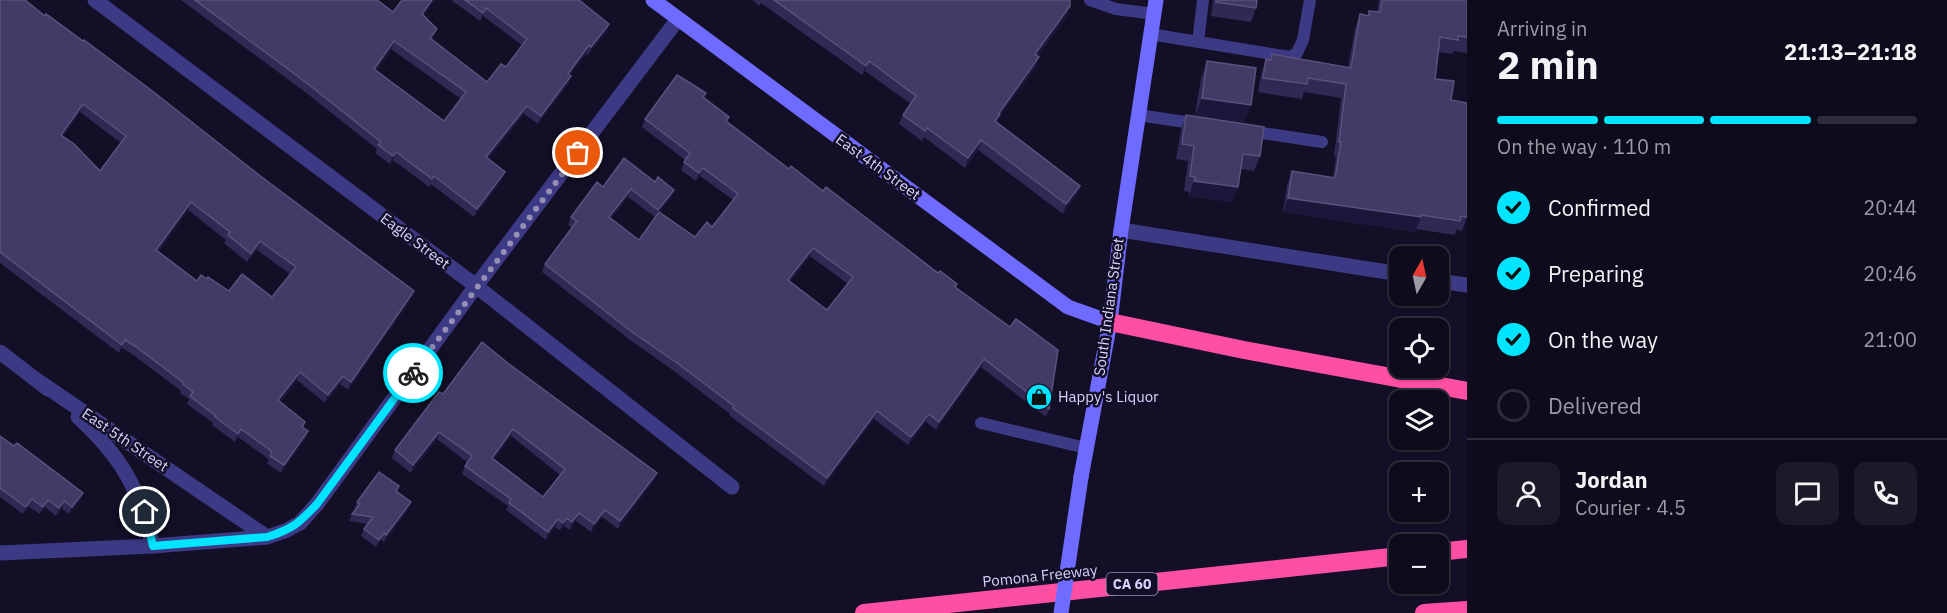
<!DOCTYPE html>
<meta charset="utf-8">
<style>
body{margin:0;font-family:"IBM Plex Sans",sans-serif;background:#1c1929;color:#f1f3f6;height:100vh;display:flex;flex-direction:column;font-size:22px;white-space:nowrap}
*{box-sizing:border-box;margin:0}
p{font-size:20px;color:#9b9ba3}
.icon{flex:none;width:33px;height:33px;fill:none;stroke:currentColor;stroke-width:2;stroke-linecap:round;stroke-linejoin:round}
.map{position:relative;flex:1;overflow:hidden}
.sheet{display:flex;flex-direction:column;background:#0e0b1c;width:480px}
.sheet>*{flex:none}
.needle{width:39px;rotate:9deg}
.tools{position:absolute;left:1389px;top:246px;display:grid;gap:12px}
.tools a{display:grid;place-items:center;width:60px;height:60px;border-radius:12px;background:#0e0b1c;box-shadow:0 2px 4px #0004,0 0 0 2px #2e2b3b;font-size:30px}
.pin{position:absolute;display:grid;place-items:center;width:51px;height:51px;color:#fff;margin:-26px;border:3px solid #fff;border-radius:50%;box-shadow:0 2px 6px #0007}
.courier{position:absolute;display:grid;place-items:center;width:60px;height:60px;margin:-30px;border:4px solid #00e5ff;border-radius:50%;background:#fff;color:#222;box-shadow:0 2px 8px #0007}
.head em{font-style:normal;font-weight:800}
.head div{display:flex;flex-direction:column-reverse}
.head{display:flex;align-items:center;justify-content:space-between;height:102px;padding:0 30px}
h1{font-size:39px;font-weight:800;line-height:45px}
.bar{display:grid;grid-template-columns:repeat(4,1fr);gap:9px 6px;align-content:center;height:72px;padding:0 30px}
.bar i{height:8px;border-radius:4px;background:#2e2b3b}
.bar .on{background:#00e5ff}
.bar p{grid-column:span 4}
.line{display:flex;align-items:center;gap:15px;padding:0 30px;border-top:2px solid #2e2b3b}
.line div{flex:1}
.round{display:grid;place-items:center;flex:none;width:63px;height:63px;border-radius:12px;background:#1c1929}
ol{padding:0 30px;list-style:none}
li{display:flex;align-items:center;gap:18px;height:66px}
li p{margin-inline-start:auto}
li .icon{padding:6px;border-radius:50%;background:#00e5ff;color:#111;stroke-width:4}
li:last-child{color:#9b9ba3}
li i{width:33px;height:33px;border:3px solid #2e2b3b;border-radius:50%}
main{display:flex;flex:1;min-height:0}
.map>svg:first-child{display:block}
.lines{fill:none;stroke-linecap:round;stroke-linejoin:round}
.lane{stroke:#3d3a85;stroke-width:12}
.street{stroke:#3d3a85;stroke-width:15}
.secondary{stroke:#6f6bff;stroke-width:15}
.highway{stroke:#ff4fa3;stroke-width:18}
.secondary-bridge{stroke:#6f6bff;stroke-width:15}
.wall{fill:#312854;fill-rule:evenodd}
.shaded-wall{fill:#1d163a}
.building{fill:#433a66;stroke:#5a527e;stroke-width:1.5;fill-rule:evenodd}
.done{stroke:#948fb3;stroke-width:6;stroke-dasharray:0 10.8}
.route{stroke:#00e5ff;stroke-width:8}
.labels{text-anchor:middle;stroke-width:5;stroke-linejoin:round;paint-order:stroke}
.shield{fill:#130f26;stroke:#9e99be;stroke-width:1.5}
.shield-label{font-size:14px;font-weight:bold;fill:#d9d4ff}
.street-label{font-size:15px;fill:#d9d4ff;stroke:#130f26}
.poi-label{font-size:15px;fill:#d9d4ff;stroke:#130f26;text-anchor:start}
</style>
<main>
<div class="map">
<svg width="1467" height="613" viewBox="0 0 1467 613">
<rect width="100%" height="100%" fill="#130f26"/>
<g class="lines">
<g class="lane">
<path d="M1090 0 1116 9 1154 14"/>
<path d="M1150 34 1290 57 1297 53 1303 40 1310 0"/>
<path d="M1198 42 1203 0"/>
<path d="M1138 115 1199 124"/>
<path d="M1249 131 1322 142"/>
<path d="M981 423 1086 448"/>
</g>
<g class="street">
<path d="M95 0 476 286 732 487"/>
<path d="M1121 230 1400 274"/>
<path d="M1438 281 1467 285"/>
<path d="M0 352 48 389"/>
<path d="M41 383 267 537"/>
<path d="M78 417C122 457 139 489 153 546"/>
<path d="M0 553 153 546 267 537 285 531 300 523 317 504 476 286 678 19"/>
</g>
<g class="secondary">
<path d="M653 0 1068 307 1110 322"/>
<path d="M1081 477 1110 322 1121 230 1156 0"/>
</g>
<g class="highway">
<path d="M1110 322 1244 350 1467 391"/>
<path d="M1438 552 1467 549"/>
<path d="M864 613 1400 556"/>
<path d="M1424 613 1467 610"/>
</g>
<path class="secondary-bridge" d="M1061 613 1081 477"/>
</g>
<g class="wall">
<path d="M0 0 259 175 414 291 411 299 348 390 340 384 325 403 297 380 280 402 303 427 308 431 305 439 281 473 267 464 269 460 267 458 238 437 235 442 212 425 213 423 187 404 189 399 180 393 181 391 132 354 122 348 119 353 0 263ZM80 112 121 143 100 171 63 136ZM188 210 226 240 224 243 247 262 257 250 290 274 272 297 229 291 197 281 158 252Z"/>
<path d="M181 0H377L393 12 424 16 434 37 432 40 487 82 506 67 522 45 483 16 480 21 451 0H579L609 24 606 32 588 55 586 54 570 75 571 76 568 84 538 124 524 114 488 159 502 180 474 217 431 184 429 187 393 160 390 164 375 153 377 149 305 92ZM391 49 461 99 444 121 376 71Z"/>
<path d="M752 0H1070L1067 16 1038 56 1036 67 999 117 997 122 1080 186 1077 195 1063 214 978 150 965 168 924 137 922 141 899 124 903 115 911 104 865 71 862 75 761 3 759 6Z"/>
<path d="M1213 0H1257L1256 8 1251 22 1211 16Z"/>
<path d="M1379 0H1467V53L1454 51 1452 54 1438 52 1435 79 1451 100 1467 217 1462 231 1456 230 1455 235 1416 229 1415 232 1283 212 1287 185 1292 171 1333 177 1336 157 1334 156 1341 98 1304 92 1302 99 1258 92 1261 74 1266 59 1269 60 1272 54 1348 67 1355 29 1360 14 1368 15 1369 11 1377 12Z"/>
<path d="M1207 61 1251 105 1244 122 1195 115 1201 78Z"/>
<path d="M704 98 729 117 727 122 789 169 823 191 938 273 957 284 956 287 1049 409 1046 417 981 367 936 430 926 422 908 445 874 419 824 486 730 416V414L674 371 630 340 542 272 545 264 572 228 568 225 571 217 603 187 624 158 671 198 659 212 695 237 712 227 733 200 700 176 696 181 681 170 685 160 642 127 645 119ZM628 197 655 217 639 240 611 219ZM810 256 848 284 827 310 790 282Z"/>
<path d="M1186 115 1260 156 1254 171 1241 169 1238 187 1232 202 1189 196V192L1184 191 1188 161 1176 159 1181 130Z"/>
<path d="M509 364 657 473 654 480 618 529 602 517 591 532 576 521 570 530 564 526 560 530 555 527 546 540 506 510 508 506 462 474 465 466 468 463 437 439 411 473 392 458 395 450 443 394ZM511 436 560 475 543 497 494 459Z"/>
<path d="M0 436 83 493 80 500 69 514 62 509 56 516 45 507 40 514 29 507 23 514 0 497Z"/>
<path d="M397 492 408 510 384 542 381 540 376 547 361 536 364 529 368 524 349 521 352 514 355 510 354 509 357 502Z"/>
</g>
<g class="shaded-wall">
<path d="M432 0H435L419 23 422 14Z"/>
<path d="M1070 6 1067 16 1032 64 1035 54Z"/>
<path d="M486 8 483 16 480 21 483 13Z"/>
<path d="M609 24 606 32 588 55 591 47Z"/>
<path d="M437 29 434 37 427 46 430 38Z"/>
<path d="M394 41 391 49 371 77 374 69Z"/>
<path d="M589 45 586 54 565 82 568 74Z"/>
<path d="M1039 57 1036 67 999 117 997 124 992 131 999 113Z"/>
<path d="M869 61 865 71 862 75 866 66Z"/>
<path d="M571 76 568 84 538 124 541 116Z"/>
<path d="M1202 98 1251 105 1244 122 1195 115Z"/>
<path d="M83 104 80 112 58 143 61 135Z"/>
<path d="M527 106 524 114 483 166 486 157Z"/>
<path d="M981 140 978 150 965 168 968 158Z"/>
<path d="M396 152 393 160 390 164 393 156Z"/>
<path d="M703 168 700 176 696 181 699 173Z"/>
<path d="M505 172 502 180 474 217 477 209Z"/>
<path d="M1194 181 1238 187 1232 202 1189 196Z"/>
<path d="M1080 186 1077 195 1063 214 1066 204Z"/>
<path d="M631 189 628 197 606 226 609 217Z"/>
<path d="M674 190 671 198 655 218 658 210Z"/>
<path d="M1288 198 1421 217 1415 232 1283 212Z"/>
<path d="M191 202 188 210 153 258 156 250Z"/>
<path d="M260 241 257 250 247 262 251 254Z"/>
<path d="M813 248 810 256 785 288 788 280Z"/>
<path d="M414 291 411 299 348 390 351 382Z"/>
<path d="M125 340 122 348 119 353 122 345Z"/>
<path d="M984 359 981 367 936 430 939 422Z"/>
<path d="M300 372 297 380 275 408 278 400Z"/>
<path d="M343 376 340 384 325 403 328 395Z"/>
<path d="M877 411 874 419 824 486 827 478Z"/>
<path d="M929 414 926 422 908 445 911 437Z"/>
<path d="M241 429 238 437 235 442 238 434Z"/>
<path d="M513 429 511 436 489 466 492 458Z"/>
<path d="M308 431 305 439 281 473 284 465Z"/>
<path d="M439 432 437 439 411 473 413 465Z"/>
<path d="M657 473 654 480 618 529 620 521Z"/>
<path d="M83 493 80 500 69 514 72 507Z"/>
<path d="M32 499 29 507 23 514 26 507Z"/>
<path d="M48 500 45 507 40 514 43 507Z"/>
<path d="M64 501 62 509 56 516 59 508Z"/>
<path d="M411 502 408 510 384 542 386 535Z"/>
<path d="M605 510 602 517 591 532 594 524Z"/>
<path d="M579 513 576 521 570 530 572 522Z"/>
<path d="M567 518 564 526 560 530 563 523Z"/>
<path d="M558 519 555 527 546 540 548 532Z"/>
<path d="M384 533 381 540 376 547 379 540Z"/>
</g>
<g class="building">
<path d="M0 0H25L45 16 46 14 83 41 84 40 151 90 259 175 414 291 351 382 343 376 328 395 300 372 278 400 305 422 302 427 308 431 284 465 270 456 272 452 270 450 241 429 238 434 215 417 216 416 190 396 193 392 183 384 184 383 135 346 125 340 122 345 0 252ZM83 104 126 136 100 171 74 144 61 135ZM191 202 230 232 228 235 251 254 260 241 296 267 272 297 242 274 229 291 208 277 207 279 201 275 197 281 156 250Z"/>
<path d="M195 0H377L393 12 402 0H432L422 14 437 29 430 38 487 82 501 64 506 67 527 39 486 8 483 13 465 0H579L609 24 591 47 589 45 568 74 571 76 541 116 527 106 486 157 505 172 477 209 434 176 432 179 396 152 393 156 378 145 381 142 308 84ZM394 41 466 92 444 121 374 69Z"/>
<path d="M774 0H1070V6L1035 54 1039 57 999 113 1000 114 995 121 1080 186 1066 204 981 140 968 158 927 128 925 131 903 115 916 96 869 61 866 66Z"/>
<path d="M1216 0H1257L1256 8 1216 2Z"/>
<path d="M1382 0H1467V37L1458 36V40L1440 37 1435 79 1454 81 1451 100 1467 103V217L1461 216 1460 221 1421 215V217L1288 198 1292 171 1335 178 1341 142H1339L1346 84 1308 78 1307 84 1263 78 1266 59 1271 60 1272 54 1351 68 1360 14 1369 16V11L1380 12Z"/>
<path d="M1207 61 1256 68 1251 105 1202 98Z"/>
<path d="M677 75 706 93 703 97 729 117 726 121 789 169 791 166 823 191 826 187 938 273 940 271 957 284 955 287 1010 327 1016 319 1058 350 1049 409 984 359 939 422 929 414 911 437 877 411 827 478 733 408 734 406 677 363 632 332 545 264 577 221 571 217 597 182 603 187 624 158 655 182 658 177 674 190 658 210 631 189 609 217 639 240 659 212 695 237 707 222 712 227 738 194 703 168 699 173 684 162 690 153 645 119ZM813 248 853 277 827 310 788 280Z"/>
<path d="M1186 115 1264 127 1260 156 1243 154 1238 187 1194 181 1195 177 1190 176 1194 146 1182 144Z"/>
<path d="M482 342 509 364 657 473 620 521 605 510 594 524 579 513 572 522 567 518 563 523 558 519 548 532 509 503 511 499 465 466 472 456 439 432 413 465 395 450 439 392 443 394ZM513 429 565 469 543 497 492 458Z"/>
<path d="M0 436 14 446 17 443 83 493 72 507 64 501 59 508 48 500 43 507 32 499 26 507 0 488Z"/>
<path d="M379 472 399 486 396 491 411 502 386 535 384 533 379 540 364 529 373 517 352 514 360 504 357 502Z"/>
</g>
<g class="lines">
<path class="done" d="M413 373 578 153"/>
<path class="route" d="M145 512 153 546 267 537C293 529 299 523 317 504L413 373"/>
</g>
<defs>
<g id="shop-disc" transform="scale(1.35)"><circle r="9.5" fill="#00e5ff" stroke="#130f26"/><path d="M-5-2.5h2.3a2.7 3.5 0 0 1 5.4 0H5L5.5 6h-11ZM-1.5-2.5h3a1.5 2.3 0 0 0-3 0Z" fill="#111"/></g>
</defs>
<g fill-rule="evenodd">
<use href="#shop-disc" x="1039" y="397"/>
</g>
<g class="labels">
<rect class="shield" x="1106.5" y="573" width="51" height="22" rx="4.5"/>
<g class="shield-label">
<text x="1132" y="589">CA 60</text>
</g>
<g class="street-label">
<text transform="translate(878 167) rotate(36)" y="5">East 4th Street</text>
<text transform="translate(415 241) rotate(37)" y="5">Eagle Street</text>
<text transform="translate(1109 307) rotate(-82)" y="5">South Indiana Street</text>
<text transform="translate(125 440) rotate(34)" y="5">East 5th Street</text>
<text transform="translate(1040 576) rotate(-6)" y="5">Pomona Freeway</text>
</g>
<g class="poi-label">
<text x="1058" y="402">Happy's Liquor</text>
</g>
</g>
</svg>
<div class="tools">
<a><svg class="needle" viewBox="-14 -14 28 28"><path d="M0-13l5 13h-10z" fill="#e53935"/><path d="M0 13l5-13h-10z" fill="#9b9ba3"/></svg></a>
<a><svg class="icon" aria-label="locate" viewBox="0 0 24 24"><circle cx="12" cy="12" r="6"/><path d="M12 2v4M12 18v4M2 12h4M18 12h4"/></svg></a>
<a><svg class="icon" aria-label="layers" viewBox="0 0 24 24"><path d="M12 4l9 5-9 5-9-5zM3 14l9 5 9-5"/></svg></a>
<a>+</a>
<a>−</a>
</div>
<div class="pin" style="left:578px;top:153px;background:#ea580c"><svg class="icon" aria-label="bag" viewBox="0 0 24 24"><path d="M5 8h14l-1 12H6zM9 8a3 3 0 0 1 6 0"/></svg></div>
<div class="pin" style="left:145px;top:512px;background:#1f2937"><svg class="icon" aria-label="home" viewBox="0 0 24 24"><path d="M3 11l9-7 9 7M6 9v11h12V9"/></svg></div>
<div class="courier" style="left:413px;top:373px"><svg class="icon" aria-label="bike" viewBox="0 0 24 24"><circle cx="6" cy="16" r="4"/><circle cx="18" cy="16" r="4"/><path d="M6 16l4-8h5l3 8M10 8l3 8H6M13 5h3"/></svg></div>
</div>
<section class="sheet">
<div class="head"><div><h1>2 min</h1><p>Arriving in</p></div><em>21:13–21:18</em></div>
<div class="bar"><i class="on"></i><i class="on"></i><i class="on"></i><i></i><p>On the way · 110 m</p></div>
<ol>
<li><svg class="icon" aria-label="check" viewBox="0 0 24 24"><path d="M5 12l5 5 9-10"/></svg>Confirmed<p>20:44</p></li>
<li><svg class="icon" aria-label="check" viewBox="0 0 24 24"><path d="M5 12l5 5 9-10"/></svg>Preparing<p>20:46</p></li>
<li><svg class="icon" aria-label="check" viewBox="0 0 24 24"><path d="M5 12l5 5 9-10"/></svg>On the way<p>21:00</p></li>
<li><i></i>Delivered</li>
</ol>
<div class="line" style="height:108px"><a class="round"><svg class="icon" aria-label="person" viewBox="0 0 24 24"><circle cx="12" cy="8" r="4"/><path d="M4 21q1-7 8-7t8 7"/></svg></a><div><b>Jordan</b><p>Courier · 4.5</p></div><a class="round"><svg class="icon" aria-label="chat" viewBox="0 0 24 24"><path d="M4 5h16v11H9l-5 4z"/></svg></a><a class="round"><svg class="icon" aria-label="phone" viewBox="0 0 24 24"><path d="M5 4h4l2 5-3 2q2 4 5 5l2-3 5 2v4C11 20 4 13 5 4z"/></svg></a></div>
</section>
</main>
